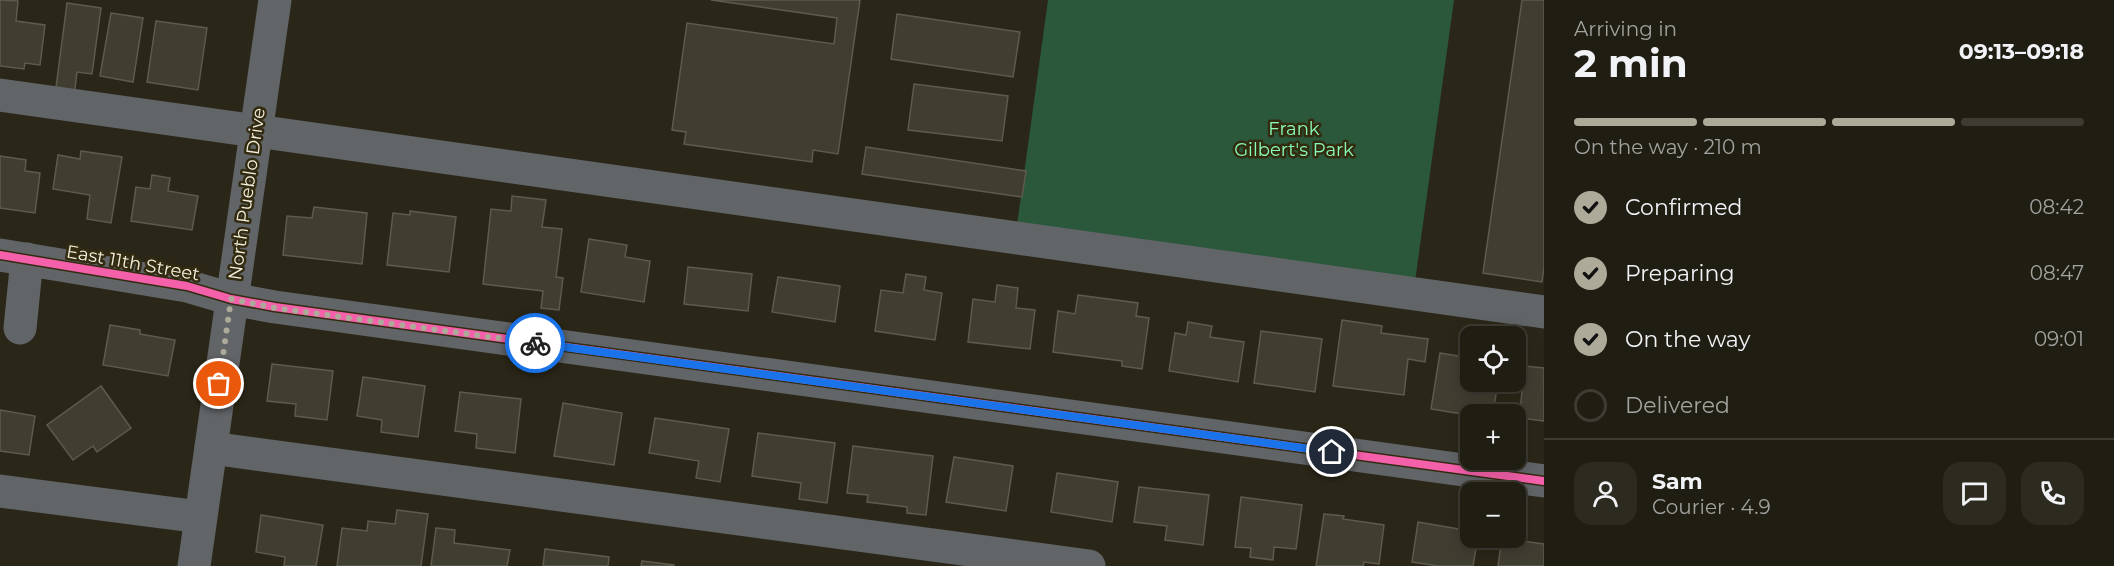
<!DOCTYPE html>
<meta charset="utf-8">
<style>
body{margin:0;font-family:Montserrat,sans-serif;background:#2d2a20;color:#f1f3f6;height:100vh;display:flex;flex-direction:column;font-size:22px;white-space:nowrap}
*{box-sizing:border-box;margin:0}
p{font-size:20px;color:#a2a29f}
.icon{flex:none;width:33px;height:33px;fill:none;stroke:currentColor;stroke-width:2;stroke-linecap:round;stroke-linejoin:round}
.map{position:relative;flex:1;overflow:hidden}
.sheet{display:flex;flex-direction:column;background:#201d12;width:570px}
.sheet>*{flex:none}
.buttons{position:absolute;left:1460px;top:326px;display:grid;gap:12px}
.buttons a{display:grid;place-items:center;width:66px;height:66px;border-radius:12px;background:#201d12;box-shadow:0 3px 15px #0003,0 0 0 2px #3d3b32;font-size:30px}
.pin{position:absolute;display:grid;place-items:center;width:51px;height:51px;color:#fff;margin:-26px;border:3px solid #fff;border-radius:50%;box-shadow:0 2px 6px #0007}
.courier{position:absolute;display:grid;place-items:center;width:60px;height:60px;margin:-30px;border:4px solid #1a73e8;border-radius:50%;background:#fff;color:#222;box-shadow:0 2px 8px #0007}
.overview em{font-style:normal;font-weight:700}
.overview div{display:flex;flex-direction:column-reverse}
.overview{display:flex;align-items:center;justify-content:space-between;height:102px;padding:0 30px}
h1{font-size:39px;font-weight:700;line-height:45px}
.bar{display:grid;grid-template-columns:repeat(4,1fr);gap:9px 6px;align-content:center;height:72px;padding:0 30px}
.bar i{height:8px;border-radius:4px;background:#3d3b32}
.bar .current{background:#aeaa9a}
.bar p{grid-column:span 4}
.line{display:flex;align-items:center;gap:15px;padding:0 30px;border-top:2px solid #3d3b32}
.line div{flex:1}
.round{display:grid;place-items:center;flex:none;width:63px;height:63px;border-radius:18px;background:#2d2a20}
ol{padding:0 30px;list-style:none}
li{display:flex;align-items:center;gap:18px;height:66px}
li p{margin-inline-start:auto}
li .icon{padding:6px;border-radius:50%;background:#aeaa9a;color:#111;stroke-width:4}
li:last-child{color:#a2a29f}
li i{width:33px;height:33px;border:3px solid #3d3b32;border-radius:50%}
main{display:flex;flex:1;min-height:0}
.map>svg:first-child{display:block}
.green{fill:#2b573b}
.building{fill:#403e31;stroke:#5e5a4d;stroke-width:1.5}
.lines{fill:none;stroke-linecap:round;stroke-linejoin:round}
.minor{stroke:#616568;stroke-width:33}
.cycleway-casing{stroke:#332b10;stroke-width:11}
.cycleway{stroke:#f560ab;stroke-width:8}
.done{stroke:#aeaa9a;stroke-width:6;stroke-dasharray:0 10.8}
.route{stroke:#1a73e8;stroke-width:8}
.labels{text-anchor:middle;stroke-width:5;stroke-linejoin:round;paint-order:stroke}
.park-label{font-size:18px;fill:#88fbb6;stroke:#332b10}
.street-label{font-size:18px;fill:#f4f0e0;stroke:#332b10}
</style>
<main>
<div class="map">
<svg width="1544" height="566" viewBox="0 0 1544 566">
<rect width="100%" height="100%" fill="#2b2718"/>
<path class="green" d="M1048 0H1454L1413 296 1017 225Z"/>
<g class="building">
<path d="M0 0 18 1 16 21 45 25 40 65 25 63 24 69 0 66Z"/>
<path d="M711 0H860L838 154 813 150 812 162 684 144 686 132 672 130 687 23 834 44 837 18Z"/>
<path d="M1522 0H1544V267L1542 282 1483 273Z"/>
<path d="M67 3 101 8 92 74 77 72 74 97 55 95Z"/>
<path d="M111 13 143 18 133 82 100 76Z"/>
<path d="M897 14 1020 32 1013 77 891 59Z"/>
<path d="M156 21 207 28 198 90 147 82Z"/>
<path d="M914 84 1008 96 1002 141 908 130Z"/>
<path d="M866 147 1026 171 1022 197 862 174Z"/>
<path d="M81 151 122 157 111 223 87 219 90 195 53 189 58 155 80 159Z"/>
<path d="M0 156 26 160 25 171 40 173 35 213 0 208Z"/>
<path d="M152 175 170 178 168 191 198 196 192 230 131 221 136 187 150 189Z"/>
<path d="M512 196 546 200 542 227 562 229 556 277 563 278 559 310 541 308 543 291 483 284 491 209 511 211Z"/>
<path d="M314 207 367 213 362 264 283 255 287 216 312 218Z"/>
<path d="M410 211 456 217 449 272 387 265 393 213 410 215Z"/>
<path d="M589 239 627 245 625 257 650 261 644 302 581 292Z"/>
<path d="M688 267 752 274 748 311 684 304Z"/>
<path d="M906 274 926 277 924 290 942 293 935 340 875 331 881 290 903 293Z"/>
<path d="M778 277 840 286 835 322 772 312Z"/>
<path d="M997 285 1018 288 1016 308 1035 310 1030 349 968 342 973 299 995 302Z"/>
<path d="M1078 295 1138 303 1136 316 1149 318 1142 369 1122 366V361L1053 352 1058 311 1075 314Z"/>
<path d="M1342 320 1382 326 1381 333 1428 339 1425 362 1408 359 1404 395 1333 386Z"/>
<path d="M1188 322 1212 326 1210 337 1244 342 1238 382 1169 371 1175 333 1186 335Z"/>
<path d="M110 325 140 330V334L175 340 168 376 103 365Z"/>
<path d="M1261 331 1322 339 1315 392 1254 383Z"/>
<path d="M1440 353 1470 358V381H1498L1493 414 1468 415 1431 409Z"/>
<path d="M272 364 333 371 327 420 295 416 296 404 267 401Z"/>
<path d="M1525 366 1544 368V421L1519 418Z"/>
<path d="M363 377 425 386 418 437 381 432 382 420 357 416Z"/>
<path d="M101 386 131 428 97 452 93 446 73 460 47 425Z"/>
<path d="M460 392 521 399 515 453 476 448 477 434 455 431Z"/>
<path d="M563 403 622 413 614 465 554 456Z"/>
<path d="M0 410 35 416 29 455 0 451Z"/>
<path d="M655 418 729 429 720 482 696 478 699 461 649 453Z"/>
<path d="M758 433 835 443 827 503 799 499 801 483 752 476Z"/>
<path d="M853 446 933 456 926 515 907 513V507L867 502 868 495 847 493Z"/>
<path d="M954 457 1013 466 1006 511 946 502Z"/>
<path d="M1057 473 1118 482 1112 522 1051 512Z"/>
<path d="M1139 487 1209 495 1203 545 1165 540 1167 526 1134 522Z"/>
<path d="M1241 497 1302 505 1296 549 1274 547 1273 560 1250 557 1251 548 1235 547Z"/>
<path d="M397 510 428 514 421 566H337L342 528 367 531 368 521 395 524Z"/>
<path d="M1324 514 1344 516 1343 519 1384 525 1379 564 1364 562 1363 566H1316Z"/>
<path d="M261 515 323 525 316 566H284L285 557 256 552Z"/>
<path d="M1418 522 1470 531V537H1478L1473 566H1439L1412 562Z"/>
<path d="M436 528 455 530 454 543 510 550 507 566H431Z"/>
<path d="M1502 538 1544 544V566H1498Z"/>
<path d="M545 549 609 557 608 566H543Z"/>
<path d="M642 561 674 565V566H641Z"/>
</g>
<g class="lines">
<g class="minor">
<path d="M0 95 1544 312"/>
<path d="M0 255 187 286 231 299 275 307 1544 481"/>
<path d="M20 328 27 259"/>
<path d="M211 448 1089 566"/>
<path d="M0 491 200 517"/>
<path d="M194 566 275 0"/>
</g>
<g class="cycleway-casing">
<path id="cycleway" d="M0 255 187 286 231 299 275 307 1544 481"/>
</g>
<use href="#cycleway" class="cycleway"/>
</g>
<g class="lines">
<path class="done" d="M219 384 231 299 275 308 535 343"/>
<path class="route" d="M535 343 1332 452"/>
</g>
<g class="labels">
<g class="park-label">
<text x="1294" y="135">Frank<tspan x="1294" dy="21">Gilbert's Park</tspan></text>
</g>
<g class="street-label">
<text transform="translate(247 194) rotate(-82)" y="6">North Pueblo Drive</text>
<text transform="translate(133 263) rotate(10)" y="6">East 11th Street</text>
</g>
</g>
</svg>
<div class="buttons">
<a><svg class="icon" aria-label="locate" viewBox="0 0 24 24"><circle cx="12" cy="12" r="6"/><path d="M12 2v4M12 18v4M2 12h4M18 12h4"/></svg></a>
<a>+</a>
<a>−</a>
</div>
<div class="pin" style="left:219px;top:384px;background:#ea580c"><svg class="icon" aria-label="bag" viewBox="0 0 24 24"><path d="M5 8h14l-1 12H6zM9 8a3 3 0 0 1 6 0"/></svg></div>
<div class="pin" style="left:1332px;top:452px;background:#1f2937"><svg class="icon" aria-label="home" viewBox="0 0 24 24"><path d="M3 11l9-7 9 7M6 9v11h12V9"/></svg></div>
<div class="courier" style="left:535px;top:343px"><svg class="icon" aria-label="bike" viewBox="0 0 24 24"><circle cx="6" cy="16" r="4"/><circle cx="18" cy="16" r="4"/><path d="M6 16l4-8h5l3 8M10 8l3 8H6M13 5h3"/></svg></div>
</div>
<section class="sheet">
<div class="overview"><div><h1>2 min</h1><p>Arriving in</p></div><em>09:13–09:18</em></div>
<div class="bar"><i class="current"></i><i class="current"></i><i class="current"></i><i></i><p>On the way · 210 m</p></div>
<ol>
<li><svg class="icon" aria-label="check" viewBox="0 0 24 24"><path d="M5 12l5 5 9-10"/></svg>Confirmed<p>08:42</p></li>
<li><svg class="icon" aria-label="check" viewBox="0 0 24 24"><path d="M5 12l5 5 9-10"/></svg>Preparing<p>08:47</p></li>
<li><svg class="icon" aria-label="check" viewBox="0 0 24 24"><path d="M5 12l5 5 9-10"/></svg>On the way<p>09:01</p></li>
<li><i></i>Delivered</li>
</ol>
<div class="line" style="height:108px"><a class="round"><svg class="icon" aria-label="person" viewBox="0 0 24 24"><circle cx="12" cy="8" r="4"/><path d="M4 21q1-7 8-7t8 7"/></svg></a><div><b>Sam</b><p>Courier · 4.9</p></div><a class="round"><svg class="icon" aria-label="chat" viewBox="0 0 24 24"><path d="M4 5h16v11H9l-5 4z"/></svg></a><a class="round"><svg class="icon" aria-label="phone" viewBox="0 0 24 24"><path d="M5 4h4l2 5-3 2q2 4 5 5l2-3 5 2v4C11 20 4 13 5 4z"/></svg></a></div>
</section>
</main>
